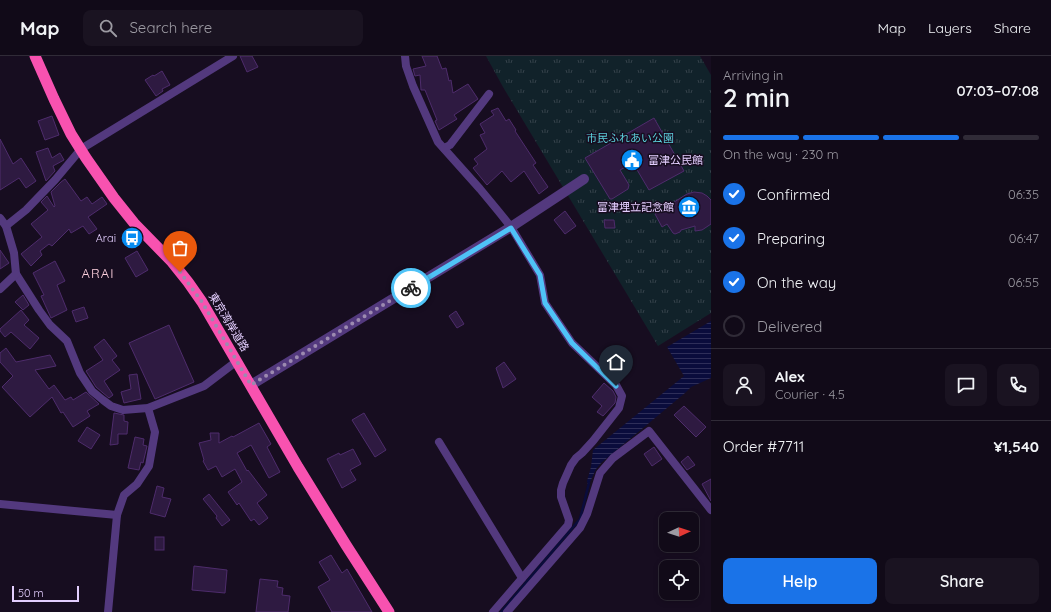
<!DOCTYPE html>
<meta charset="utf-8">
<style>
body{margin:0;font-family:Quicksand,"Noto Sans JP",sans-serif;background:#1a1321;color:#f1f3f6;height:100vh;display:flex;flex-direction:column;font-size:15px;white-space:nowrap}
*{box-sizing:border-box;margin:0}
p{font-size:13px;color:#9c9aa2}
.icon{flex:none;width:22px;height:22px;fill:none;stroke:currentColor;stroke-width:2;stroke-linecap:round;stroke-linejoin:round}
.map{position:relative;flex:1;overflow:hidden}
.drawer{display:flex;flex-direction:column;background:#110a18;width:340px}
.drawer>*{flex:none}
.needle{width:26px;rotate:87deg}
.buttons{position:absolute;left:659px;top:456px;display:grid;gap:8px}
.buttons a{display:grid;place-items:center;width:40px;height:40px;border-radius:8px;background:#110a18;box-shadow:0 2px 6px #0003,0 0 0 1px #302b37;font-size:20px}
.scale{position:absolute;left:12px;bottom:10px;width:67px;box-sizing:border-box;padding-left:4px;border:2px solid #e3cefe;border-top:0;font-size:11px;line-height:14px;white-space:nowrap;color:#e3cefe;-webkit-text-stroke:3px #170d20;paint-order:stroke}
.pin{position:absolute;display:grid;place-items:center;width:34px;height:34px;color:#fff;margin:-41px -17px;border-radius:50% 50% 50% 0;rotate:-45deg;box-shadow:0 0 4px #0007}
.pin .icon{rotate:45deg}
.courier{position:absolute;display:grid;place-items:center;width:40px;height:40px;margin:-20px;border:3px solid #4fc3f7;border-radius:50%;background:#fff;color:#222;box-shadow:0 1px 5px #0007}
.summary em{font-style:normal;font-weight:600}
.summary div{display:flex;flex-direction:column-reverse}
.summary{display:flex;align-items:center;justify-content:space-between;height:68px;padding:0 12px}
h1{font-size:26px;font-weight:600;line-height:30px}
.bar{display:grid;grid-template-columns:repeat(4,1fr);gap:6px 4px;align-content:center;height:48px;padding:0 12px}
.bar i{height:5px;border-radius:3px;background:#302b37}
.bar .on{background:#1a73e8}
.bar p{grid-column:span 4}
.line{display:flex;align-items:center;gap:10px;padding:0 12px;border-top:1px solid #302b37}
.line div{flex:1}
.round{display:grid;place-items:center;flex:none;width:42px;height:42px;border-radius:8px;background:#1a1321}
ol{padding:0 12px;list-style:none}
li{display:flex;align-items:center;gap:12px;height:44px}
li p{margin-inline-start:auto}
li .icon{padding:4px;border-radius:50%;background:#1a73e8;color:#fff;stroke-width:4}
li:last-child{color:#9c9aa2}
li i{width:22px;height:22px;border:2px solid #302b37;border-radius:50%}
.action{display:flex;gap:8px;margin-top:auto;padding:8px 12px}
.action a{flex:1;height:46px;border-radius:8px;background:#1a73e8;color:#fff;font-size:16px;font-weight:600;line-height:46px;text-align:center}
.action a+a{background:#1a1321;color:#f1f3f6}
header{display:flex;align-items:center;gap:24px;box-sizing:border-box;height:56px;padding:0 20px;background:#110a18;border-bottom:1px solid #302b37}
header strong{font-size:19px}
nav{display:flex;gap:22px;margin-inline-start:auto;font-size:14px}
.search{width:280px;height:36px;background:#1a1321;display:flex;align-items:center;gap:10px;box-sizing:border-box;padding:0 14px;border-radius:8px;color:#9c9aa2;font-size:15px}
main{display:flex;flex:1;min-height:0}
.map>svg:first-child{display:block}
.park{fill:url(#park-tufts)}
.water{fill:url(#water-rules)}
.lines{fill:none;stroke-linecap:round;stroke-linejoin:round}
.stream{stroke:#0a0c3c;stroke-width:2.5}
.building{fill:#2e1a41;stroke:#4e2c6c}
.minor{stroke:#53397e;stroke-width:8}
.tertiary{stroke:#53397e;stroke-width:10}
.trunk{stroke:#f852b0;stroke-width:11}
.done{stroke:#9c8ab0;stroke-width:4;stroke-dasharray:0 7.2}
.route{stroke:#4fc3f7;stroke-width:5}
.labels{text-anchor:middle;stroke-width:3;stroke-linejoin:round;paint-order:stroke}
.park-label{font-size:11px;fill:#5cd1dc;stroke:#170d20}
.poi-label{font-size:11px;fill:#e3cefe;stroke:#170d20;text-anchor:end}
.street-label{font-size:11px;fill:#e3cefe;stroke:#170d20}
.quarter-label{font-size:13px;letter-spacing:1px;fill:#fed0de;stroke:#170d20}
</style>
<header>
<strong>Map</strong>
<div class="search"><svg class="icon" aria-label="search" viewBox="0 0 24 24"><circle cx="10" cy="10" r="6"/><path d="M15 15l6 6"/></svg>Search here</div>
<nav><a>Map</a><a>Layers</a><a>Share</a></nav>
</header>
<main>
<div class="map">
<svg width="711" height="556" viewBox="0 0 711 556">
<defs>
<pattern id="park-tufts" width="24" height="20" patternUnits="userSpaceOnUse"><rect width="24" height="20" fill="#11222a"/><path d="M3 7l-1-3M5 7V3M7 7l1-3M15 17l-1-3M17 17v-4M19 17l1-3" fill="none" stroke="#34414a"/></pattern>
<pattern id="water-rules" width="6" height="5" patternUnits="userSpaceOnUse"><rect width="6" height="5" fill="#0a0c3c"/><path d="M0 2.5h6" fill="none" stroke="#2e2e59"/></pattern>
</defs>
<rect width="100%" height="100%" fill="#170d20"/>
<path class="park" d="M486 0H700L711 19V257L658 290 503 31Z"/>
<path class="water" d="M711 265V322L691 331 685 337 601 407 596 413 590 426 588 429 587 425 591 411 593 394 684 320 667 291Z"/>
<g class="lines">
<path class="stream" d="M501 556 580 463 589 427"/>
</g>
<g class="building">
<path d="M240 0H252L258 11 247 16Z"/>
<path d="M422 0H437L442 13 446 12 449 25 451 24 453 37 468 28 478 43 454 59 457 63 439 74 435 65 437 64 425 34H421L420 19 415 20 413 13 426 10Z"/>
<path d="M162 15 170 29 162 33 163 35 156 40 145 24 153 19 154 20Z"/>
<path d="M498 52 506 65 509 63 516 74 515 75 536 107 533 109 548 131 539 138 524 115 511 126 502 115 487 129 473 112 478 108 474 103 487 93 480 79 485 77 480 68 494 59 491 55Z"/>
<path d="M52 60 59 79 45 84 38 65Z"/>
<path d="M654 62 684 115 649 134 633 107 620 114 629 129 628 133 612 143H610L585 102Z"/>
<path d="M0 83 13 108 21 102 36 125 26 132 19 122 0 134Z"/>
<path d="M48 92 52 102 60 97 64 104 53 110 55 115 46 125 36 96Z"/>
<path d="M65 123 81 145 87 141 92 148 102 141 107 148 88 161 97 173 89 178 83 170 71 177 69 173 52 190 49 188 40 195 42 199 31 210 21 198 42 181 31 168 48 154 41 146 47 140 54 151 55 150 51 136 61 126Z"/>
<path d="M694 136 702 137 707 140 711 144V168L702 174 695 175V170L681 174 680 176 675 178 673 177 667 168 662 171 655 158 687 138Z"/>
<path d="M565 155 576 170 565 178 554 164Z"/>
<path d="M604 164H614L615 172H605Z"/>
<path d="M0 194 9 207 0 213Z"/>
<path d="M137 195 148 214 136 221 125 202Z"/>
<path d="M55 205 65 225 57 229 67 254 51 262 41 240 44 239 33 217Z"/>
<path d="M23 239 29 249 23 254 15 246Z"/>
<path d="M84 251 88 262 76 266 72 255Z"/>
<path d="M21 254 29 264 24 269 39 282 30 293 11 276 5 281 0 275V273Z"/>
<path d="M456 255 464 268 457 272 449 260Z"/>
<path d="M169 269 194 326 155 343 129 287Z"/>
<path d="M104 283 117 300 112 304 120 314 104 325 113 339 109 342 96 331 86 315 103 304 94 291Z"/>
<path d="M6 292 16 306 50 299 56 310 35 314 49 333 54 329 65 344 71 341 73 344 86 336 99 348 87 355 90 360 73 371 63 356 61 357 52 341 30 361 2 331 13 320 0 306V297Z"/>
<path d="M504 306 516 323 503 332 496 312Z"/>
<path d="M137 318 141 343 124 347 121 336 131 333 129 319Z"/>
<path d="M604 327 613 335 616 341 615 347 603 360 597 356 602 350 592 341Z"/>
<path d="M684 350 706 371 696 381 674 359Z"/>
<path d="M114 357 124 359V365L128 366 127 378H118V388L110 389Z"/>
<path d="M364 357 386 394 375 401 352 364Z"/>
<path d="M259 367 271 388 267 391 280 416 269 422 251 389 237 397 247 415 248 414 267 439 257 447 268 462 259 469 254 463 251 465 239 447 237 449 228 436 242 426 235 413 222 421 216 410 208 414 203 405 204 404 199 387 211 384 210 377H219V387L232 380 233 381Z"/>
<path d="M87 371 100 379 91 393 78 385Z"/>
<path d="M135 381 144 383 143 389 147 390 143 407 141 406 139 414 128 412Z"/>
<path d="M654 391 662 403 652 410 644 398Z"/>
<path d="M353 393 361 408 350 414 356 424 342 432 327 403 339 397 340 399Z"/>
<path d="M688 400 695 409 687 414 681 406Z"/>
<path d="M711 423V445L702 428Z"/>
<path d="M157 430 164 432 162 441 171 443 165 461 150 457Z"/>
<path d="M209 438 230 464 222 470 216 462 217 460 203 443Z"/>
<rect x="155" y="481" width="9" height="13"/>
<path d="M331 499 342 517 347 513 372 556H332L318 531 330 524 319 506Z"/>
<path d="M194 510 227 514 225 537 192 534Z"/>
<path d="M260 523 278 525 277 531 283 532 282 539 290 540 288 556H256Z"/>
</g>
<g class="lines">
<g class="minor">
<path d="M405 0 406 10 413 30 438 86 480 133 499 156 511 171 540 219 545 247 572 287 616 329 622 340 619 352 593 385 582 397 576 402 571 409 563 427 561 434V441L569 464 568 469 493 556"/>
<path d="M444 92 450 89 489 38"/>
<path d="M0 162 6 170 14 197 16 218 39 254 50 269 67 285 80 317 92 335 103 344 111 350 123 354 148 352 204 330 237 305"/>
<path d="M6 170 26 154 55 124 81 93 233 0"/>
<path d="M0 233 16 218"/>
<path d="M439 386 522 522"/>
<path d="M0 448 117 459"/>
<path d="M108 556 117 459 124 439 137 428 149 410 155 376 148 352"/>
<path d="M507 556 580 472 587 458 600 417 613 402 649 375 711 454"/>
</g>
<path class="tertiary" d="M251 329 511 171 584 123"/>
<path class="trunk" d="M35 0 54 43 71 78 86 102 114 142 134 167 172 206 188 226 202 246 298 411 346 489 389 556"/>
</g>
<g class="lines">
<path class="done" d="M180 216 202 246 251 329 411 232"/>
<path class="route" d="M411 232 511 172 540 219 545 247 572 287 616 330"/>
</g>
<defs>
<g id="civic-disc" transform="scale(1.15)"><circle r="9.5" fill="#068cf2" stroke="#170d20"/><path d="M-.6-6.5H3V-4.5H.6V-3L4-1V1h2V6H-6V1h2V-1L-.6-3ZM-1.2 2.5V6h2.4V2.5Z" fill="#fff"/></g>
<g id="museum-disc" transform="scale(1.15)"><circle r="9.5" fill="#068cf2" stroke="#170d20"/><path d="M0-6L6-3V-2H-6V-3ZM-5-1h2V3h-2ZM-1-1h2V3h-2ZM3-1h2V3H3ZM-6 4H6V6H-6Z" fill="#fff"/></g>
<g id="bus-disc" transform="scale(1.15)"><circle r="9.5" fill="#068cf2" stroke="#170d20"/><path d="M-5-6H5V4H4V6H2V4H-2V6H-4V4H-5ZM-3.5-4V0h7V-4ZM-3.5 1.2v1.5H-2V1.2ZM2 1.2v1.5H3.5V1.2Z" fill="#fff"/></g>
</defs>
<g fill-rule="evenodd">
<use href="#civic-disc" x="632" y="104"/>
<use href="#museum-disc" x="689" y="151"/>
<use href="#bus-disc" x="132" y="182"/>
</g>
<g class="labels">
<g class="park-label">
<text x="630" y="86">市民ふれあい公園</text>
</g>
<g class="poi-label">
<text x="648" y="108" text-anchor="start">富津公民館</text>
<text x="674" y="155">富津埋立記念館</text>
<text x="116" y="186">Arai</text>
</g>
<g class="street-label">
<text transform="translate(229 266) rotate(59)" y="4">東京湾岸道路</text>
</g>
<g class="quarter-label">
<text x="98" y="222">ARAI</text>
</g>
</g>
</svg>
<div class="buttons">
<a><svg class="needle" viewBox="-14 -14 28 28"><path d="M0-13l5 13h-10z" fill="#e53935"/><path d="M0 13l5-13h-10z" fill="#9c9aa2"/></svg></a>
<a><svg class="icon" aria-label="locate" viewBox="0 0 24 24"><circle cx="12" cy="12" r="6"/><path d="M12 2v4M12 18v4M2 12h4M18 12h4"/></svg></a>
</div>
<div class="scale">50 m</div>
<div class="pin" style="left:180px;top:216px;background:#ea580c"><svg class="icon" aria-label="bag" viewBox="0 0 24 24"><path d="M5 8h14l-1 12H6zM9 8a3 3 0 0 1 6 0"/></svg></div>
<div class="pin" style="left:616px;top:330px;background:#1f2937"><svg class="icon" aria-label="home" viewBox="0 0 24 24"><path d="M3 11l9-7 9 7M6 9v11h12V9"/></svg></div>
<div class="courier" style="left:411px;top:232px"><svg class="icon" aria-label="bike" viewBox="0 0 24 24"><circle cx="6" cy="16" r="4"/><circle cx="18" cy="16" r="4"/><path d="M6 16l4-8h5l3 8M10 8l3 8H6M13 5h3"/></svg></div>
</div>
<section class="drawer">
<div class="summary"><div><h1>2 min</h1><p>Arriving in</p></div><em>07:03–07:08</em></div>
<div class="bar"><i class="on"></i><i class="on"></i><i class="on"></i><i></i><p>On the way · 230 m</p></div>
<ol>
<li><svg class="icon" aria-label="check" viewBox="0 0 24 24"><path d="M5 12l5 5 9-10"/></svg>Confirmed<p>06:35</p></li>
<li><svg class="icon" aria-label="check" viewBox="0 0 24 24"><path d="M5 12l5 5 9-10"/></svg>Preparing<p>06:47</p></li>
<li><svg class="icon" aria-label="check" viewBox="0 0 24 24"><path d="M5 12l5 5 9-10"/></svg>On the way<p>06:55</p></li>
<li><i></i>Delivered</li>
</ol>
<div class="line" style="height:72px"><a class="round"><svg class="icon" aria-label="person" viewBox="0 0 24 24"><circle cx="12" cy="8" r="4"/><path d="M4 21q1-7 8-7t8 7"/></svg></a><div><b>Alex</b><p>Courier · 4.5</p></div><a class="round"><svg class="icon" aria-label="chat" viewBox="0 0 24 24"><path d="M4 5h16v11H9l-5 4z"/></svg></a><a class="round"><svg class="icon" aria-label="phone" viewBox="0 0 24 24"><path d="M5 4h4l2 5-3 2q2 4 5 5l2-3 5 2v4C11 20 4 13 5 4z"/></svg></a></div>
<div class="line" style="height:52px"><div>Order #7711</div><b>¥1,540</b></div>
<div class="action"><a>Help</a><a>Share</a></div>
</section>
</main>
